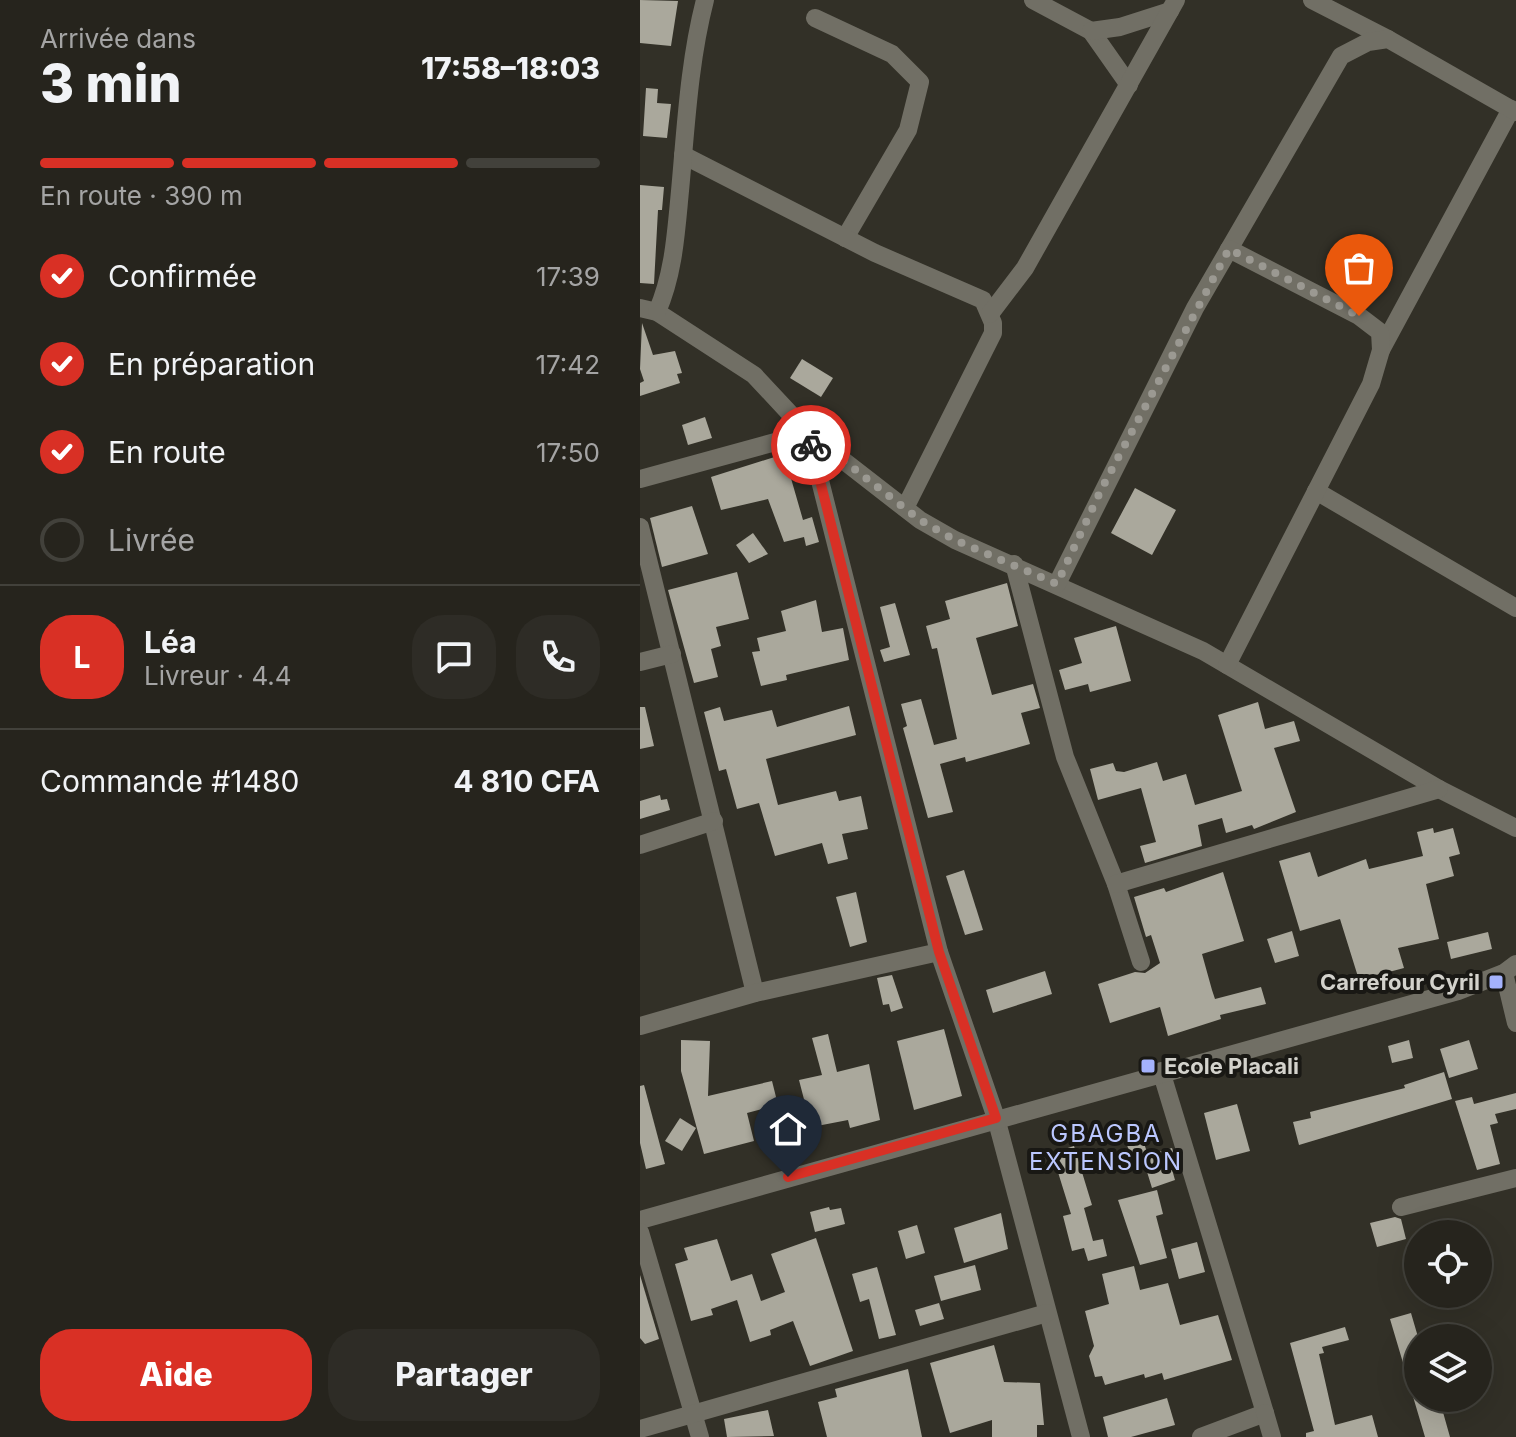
<!DOCTYPE html>
<html lang="fr">
<meta charset="utf-8">
<style>
body{margin:0;font-family:Inter,sans-serif;background:#2e2c26;color:#f1f3f6;height:100vh;display:flex;flex-direction:column;font-size:30px;white-space:nowrap}
*{box-sizing:border-box;margin:0}
p{font-size:26px;color:#a4a4a4}
.icon{flex:none;width:44px;height:44px;fill:none;stroke:currentColor;stroke-width:2;stroke-linecap:round;stroke-linejoin:round}
.map{position:relative;flex:1;overflow:hidden}
.panel{display:flex;flex-direction:column;background:#26241d;width:640px}
.panel>*{flex:none}
.buttons{position:absolute;left:764px;top:1220px;display:grid;gap:16px}
.buttons a{display:grid;place-items:center;width:88px;height:88px;border-radius:50%;background:#26241d;box-shadow:0 8px 32px #0002,0 0 0 2px #42413b;font-size:40px}
.pin{position:absolute;display:grid;place-items:center;width:68px;height:68px;color:#fff;margin:-82px -34px;border-radius:50% 50% 50% 0;rotate:-45deg;box-shadow:0 0 8px #0007}
.pin .icon{rotate:45deg}
.courier{position:absolute;display:grid;place-items:center;width:80px;height:80px;margin:-40px;border:6px solid #d93025;border-radius:50%;background:#fff;color:#222;box-shadow:0 2px 10px #0007}
.summary em{font-style:normal;font-weight:800}
.summary div{display:flex;flex-direction:column-reverse}
.summary{display:flex;align-items:center;justify-content:space-between;height:136px;padding:0 40px}
h1{font-size:52px;font-weight:800;line-height:60px}
.bar{display:grid;grid-template-columns:repeat(4,1fr);gap:12px 8px;align-content:center;height:96px;padding:0 40px}
.bar i{height:10px;border-radius:6px;background:#42413b}
.bar .selected{background:#d93025}
.bar p{grid-column:span 4}
.line{display:flex;align-items:center;gap:20px;padding:0 40px;border-top:2px solid #42413b}
.line div{flex:1}
.round{display:grid;place-items:center;flex:none;width:84px;height:84px;border-radius:32px;background:#2e2c26}
ol{padding:0 40px;list-style:none}
li{display:flex;align-items:center;gap:24px;height:88px}
li p{margin-inline-start:auto}
li .icon{padding:8px;border-radius:50%;background:#d93025;color:#fff;stroke-width:4}
li:last-child{color:#a4a4a4}
li i{width:44px;height:44px;border:4px solid #42413b;border-radius:50%}
.button{display:flex;gap:16px;margin-top:auto;padding:16px 40px}
.button a{flex:1;height:92px;border-radius:32px;background:#d93025;color:#fff;font-size:32px;font-weight:800;line-height:92px;text-align:center}
.button a+a{background:#2e2c26;color:#f1f3f6}
main{display:flex;flex:1;min-height:0}
.map>svg:first-child{display:block}
.building{fill:#aaa89c}
.lines{fill:none;stroke-linecap:round;stroke-linejoin:round}
.minor{stroke:#716f65;stroke-width:18}
.done{stroke:#9b9992;stroke-width:8;stroke-dasharray:0 14.4}
.route{stroke:#d93025;stroke-width:10}
.poi-dot{fill:#a4b2fc;stroke:#191814;stroke-width:3}
.labels{text-anchor:middle;stroke-width:8;stroke-linejoin:round;paint-order:stroke}
.poi-label{font-size:22px;font-weight:bold;fill:#d3d2cc;stroke:#191814;text-anchor:end}
.neighbourhood-label{font-size:24px;letter-spacing:2px;fill:#bbc7ff;stroke:#191814}
</style>
<main>
<section class="panel">
<div class="summary"><div><h1>3 min</h1><p>Arrivée dans</p></div><em>17:58–18:03</em></div>
<div class="bar"><i class="selected"></i><i class="selected"></i><i class="selected"></i><i></i><p>En route · 390 m</p></div>
<ol>
<li><svg class="icon" aria-label="check" viewBox="0 0 24 24"><path d="M5 12l5 5 9-10"/></svg>Confirmée<p>17:39</p></li>
<li><svg class="icon" aria-label="check" viewBox="0 0 24 24"><path d="M5 12l5 5 9-10"/></svg>En préparation<p>17:42</p></li>
<li><svg class="icon" aria-label="check" viewBox="0 0 24 24"><path d="M5 12l5 5 9-10"/></svg>En route<p>17:50</p></li>
<li><i></i>Livrée</li>
</ol>
<div class="line" style="height:144px"><b class="round" style="background:#d93025;color:#fff">L</b><div><b>Léa</b><p>Livreur · 4.4</p></div><a class="round"><svg class="icon" aria-label="chat" viewBox="0 0 24 24"><path d="M4 5h16v11H9l-5 4z"/></svg></a><a class="round"><svg class="icon" aria-label="phone" viewBox="0 0 24 24"><path d="M5 4h4l2 5-3 2q2 4 5 5l2-3 5 2v4C11 20 4 13 5 4z"/></svg></a></div>
<div class="line" style="height:104px"><div>Commande #1480</div><b>4 810 CFA</b></div>
<div class="button"><a>Aide</a><a>Partager</a></div>
</section>
<div class="map">
<svg width="876" height="1437" viewBox="0 0 876 1437">
<rect width="100%" height="100%" fill="#323027"/>
<g class="building">
<path d="M0 0 38 1 31 46 0 43Z"/>
<path d="M6 88 18 89 17 103 31 104 27 138 3 136Z"/>
<path d="M0 185 24 187 22 210H18L14 284 0 283Z"/>
<path d="M2 323 13 355 35 351 42 373 37 374 40 383 0 396V383L4 381 0 369Z"/>
<path d="M162 359 193 378 181 397 150 378Z"/>
<path d="M65 417 72 438 48 445 42 425Z"/>
<path d="M144 454 163 520 172 517 179 542 166 546 164 537 144 542 128 499 81 510 71 477Z"/>
<path d="M495 488 536 510 512 555 471 533Z"/>
<path d="M52 506 68 554 22 567 10 518Z"/>
<path d="M113 533 128 554 109 563 96 545Z"/>
<path d="M97 572 109 619 76 627 81 646 71 649 78 677 54 683 28 590Z"/>
<path d="M367 583 378 626 336 638 352 695 393 684 400 708 381 713 390 744 326 762 325 757 300 764 313 812 288 818 263 728 267 726 261 704 281 699 294 745 317 739 297 648 292 649 286 626 310 619 305 601Z"/>
<path d="M176 600 182 632 203 628 209 660 146 675 147 680 121 686 112 652 120 651 117 638 146 631 141 611Z"/>
<path d="M255 603 270 655 244 662 240 650 250 647 240 607Z"/>
<path d="M476 626 491 681 450 692 448 684 425 690 419 670 442 663 434 638Z"/>
<path d="M618 702 625 729 654 721 660 741 634 748 656 812 614 829 612 825 586 833 582 818 558 825 562 846 505 863 500 846 516 842 501 788 458 800 450 769 473 763 476 771 484 772 517 762 523 781 546 774 555 805 602 791 578 715Z"/>
<path d="M209 706 216 735 126 759 138 805 196 791 199 801 221 796 228 829 202 834 208 859 188 864 182 843 135 856 119 803 97 809 86 769 79 771 64 712 80 707 84 721 132 710 137 727Z"/>
<path d="M0 707H5L14 746 0 749Z"/>
<path d="M20 795 21 800 27 799 30 810 0 819V801Z"/>
<path d="M793 828 794 833 813 828 820 854 809 857 814 876 786 884 799 939 758 948 764 968 719 980 700 919 660 931 639 861 670 852 678 877 726 859 729 869 783 856 777 832Z"/>
<path d="M324 870 343 930 325 935 306 876Z"/>
<path d="M583 872 604 941 562 954 572 990 575 999 621 987 626 1004 580 1015 581 1019 528 1036 520 1007 470 1023 458 984 495 972 505 973 520 963 511 935 506 937 494 897 524 888 526 892Z"/>
<path d="M216 892 227 942 210 947 196 897Z"/>
<path d="M652 931 659 956 635 963 627 939Z"/>
<path d="M848 932 852 949 811 959 807 942Z"/>
<path d="M405 971 412 994 353 1013 346 990Z"/>
<path d="M252 975 263 1008 251 1012 249 1004 243 1005 237 978Z"/>
<path d="M304 1029 322 1096 274 1110 257 1041Z"/>
<path d="M188 1034 197 1072 229 1064 240 1120 210 1128 208 1120 151 1131 148 1116 167 1111 159 1080 182 1075 172 1038Z"/>
<path d="M41 1040 70 1041 68 1096 132 1081 138 1105 107 1113 114 1141 64 1154 41 1071Z"/>
<path d="M769 1040 773 1058 752 1063 748 1046Z"/>
<path d="M829 1040 838 1069 809 1078 800 1049Z"/>
<path d="M804 1072 812 1099 659 1145 653 1122 671 1118 670 1112 765 1088 764 1085Z"/>
<path d="M4 1085 25 1164 6 1169 0 1143V1086Z"/>
<path d="M876 1093V1109L855 1114 858 1123 850 1125 860 1164 837 1170 815 1101 832 1097 834 1104Z"/>
<path d="M597 1104 610 1151 576 1160 564 1113Z"/>
<path d="M40 1118 56 1128 42 1151 25 1141Z"/>
<path d="M497 1123 508 1155 532 1148 537 1164 531 1166 535 1180 512 1188 504 1162 494 1165 481 1128Z"/>
<path d="M434 1146 452 1205 444 1208 453 1241 463 1239 467 1256 448 1261 444 1248 432 1251 423 1216 431 1214 412 1153Z"/>
<path d="M517 1190 523 1214 516 1216 527 1258 500 1265 478 1200Z"/>
<path d="M189 1207 190 1210 201 1208 205 1224 175 1232 170 1212Z"/>
<path d="M361 1213 368 1249 324 1263 314 1228Z"/>
<path d="M755 1217 761 1219 766 1239 737 1247 730 1223Z"/>
<path d="M277 1225 285 1253 266 1259 258 1231Z"/>
<path d="M176 1238 213 1351 170 1366 153 1321 130 1330 131 1335 110 1342 97 1300 71 1309 73 1315 51 1321 35 1264 48 1260 44 1248 77 1239 91 1281 112 1274 121 1301 145 1292 131 1254Z"/>
<path d="M557 1242 565 1272 539 1279 531 1249Z"/>
<path d="M335 1265 341 1290 301 1301 294 1276Z"/>
<path d="M494 1266 500 1290 528 1283 540 1325 578 1315 592 1360 524 1380 522 1373 505 1378 504 1374 465 1385 462 1376 455 1377 449 1356 454 1346 445 1311 469 1304 462 1274Z"/>
<path d="M237 1267 256 1335 239 1339 229 1299 220 1302 212 1274Z"/>
<path d="M0 1275 19 1339 5 1344 0 1338Z"/>
<path d="M299 1303 304 1319 280 1326 275 1310Z"/>
<path d="M771 1313 778 1337V1398H799L810 1437H785L750 1319Z"/>
<path d="M705 1327 709 1340 682 1347 684 1353 679 1354 695 1425 732 1415 738 1437H666V1433L674 1431 650 1343Z"/>
<path d="M354 1345 364 1382 400 1383 404 1425H397V1437H352V1420L310 1433 290 1363Z"/>
<path d="M268 1369 282 1437H187L178 1402 197 1397 195 1389Z"/>
<path d="M527 1398 535 1425 491 1437H468L463 1417Z"/>
<path d="M128 1410 134 1436 87 1437 84 1419Z"/>
</g>
<g class="lines">
<g class="minor">
<path d="M393 0 451 31 489 85"/>
<path d="M672 0 748 39"/>
<path d="M175 18 252 54 280 82 268 130 205 238"/>
<path d="M451 31 480 27 530 11"/>
<path d="M43 155 235 253 343 300 353 323V333L265 508"/>
<path d="M0 308 17 312 114 375 168 433 280 520 315 540 563 651 799 789 876 828"/>
<path d="M17 312C34 273 36 232 40 191 46 126 49 62 65 0"/>
<path d="M350 314 385 268 536 0"/>
<path d="M741 350 871 109"/>
<path d="M0 479 168 433 299 952 356 1118 441 1437"/>
<path d="M676 491 876 608"/>
<path d="M0 527 115 993"/>
<path d="M374 564 425 757 476 884 501 962"/>
<path d="M417 584 555 308 701 56 728 42 748 39 876 112"/>
<path d="M0 662 32 654"/>
<path d="M587 665 731 384 741 350 740 332 719 316 589 249"/>
<path d="M0 845 74 821"/>
<path d="M476 884 799 789"/>
<path d="M864 973 876 1023"/>
<path d="M0 1026 115 993 299 952"/>
<path d="M521 1071 625 1413 561 1437"/>
<path d="M761 1207 876 1178"/>
<path d="M0 1220 818 991 864 973 876 964"/>
<path d="M0 1232 60 1437"/>
<path d="M625 1413 632 1437"/>
<path d="M0 1429 407 1313"/>
</g>
</g>
<g class="lines">
<path class="done" d="M171 445 168 433 280 520 315 540 417 584 462 488 589 249 719 316"/>
<path class="route" d="M148 1177 356 1118 299 952 171 445"/>
</g>
<g class="poi-dot">
<rect x="848" y="974" width="16" height="16" rx="4"/>
<rect x="500" y="1058" width="16" height="16" rx="4"/>
</g>
<g class="labels">
<g class="poi-label">
<text x="840" y="990">Carrefour Cyril</text>
<text x="524" y="1074" text-anchor="start">Ecole Placali</text>
</g>
<g class="neighbourhood-label">
<text x="466" y="1142">GBAGBA<tspan x="466" dy="28">EXTENSION</tspan></text>
</g>
</g>
</svg>
<div class="buttons">
<a><svg class="icon" aria-label="locate" viewBox="0 0 24 24"><circle cx="12" cy="12" r="6"/><path d="M12 2v4M12 18v4M2 12h4M18 12h4"/></svg></a>
<a><svg class="icon" aria-label="layers" viewBox="0 0 24 24"><path d="M12 4l9 5-9 5-9-5zM3 14l9 5 9-5"/></svg></a>
</div>
<div class="pin" style="left:719px;top:316px;background:#ea580c"><svg class="icon" aria-label="bag" viewBox="0 0 24 24"><path d="M5 8h14l-1 12H6zM9 8a3 3 0 0 1 6 0"/></svg></div>
<div class="pin" style="left:148px;top:1177px;background:#1f2937"><svg class="icon" aria-label="home" viewBox="0 0 24 24"><path d="M3 11l9-7 9 7M6 9v11h12V9"/></svg></div>
<div class="courier" style="left:171px;top:445px"><svg class="icon" aria-label="bike" viewBox="0 0 24 24"><circle cx="6" cy="16" r="4"/><circle cx="18" cy="16" r="4"/><path d="M6 16l4-8h5l3 8M10 8l3 8H6M13 5h3"/></svg></div>
</div>
</main>
